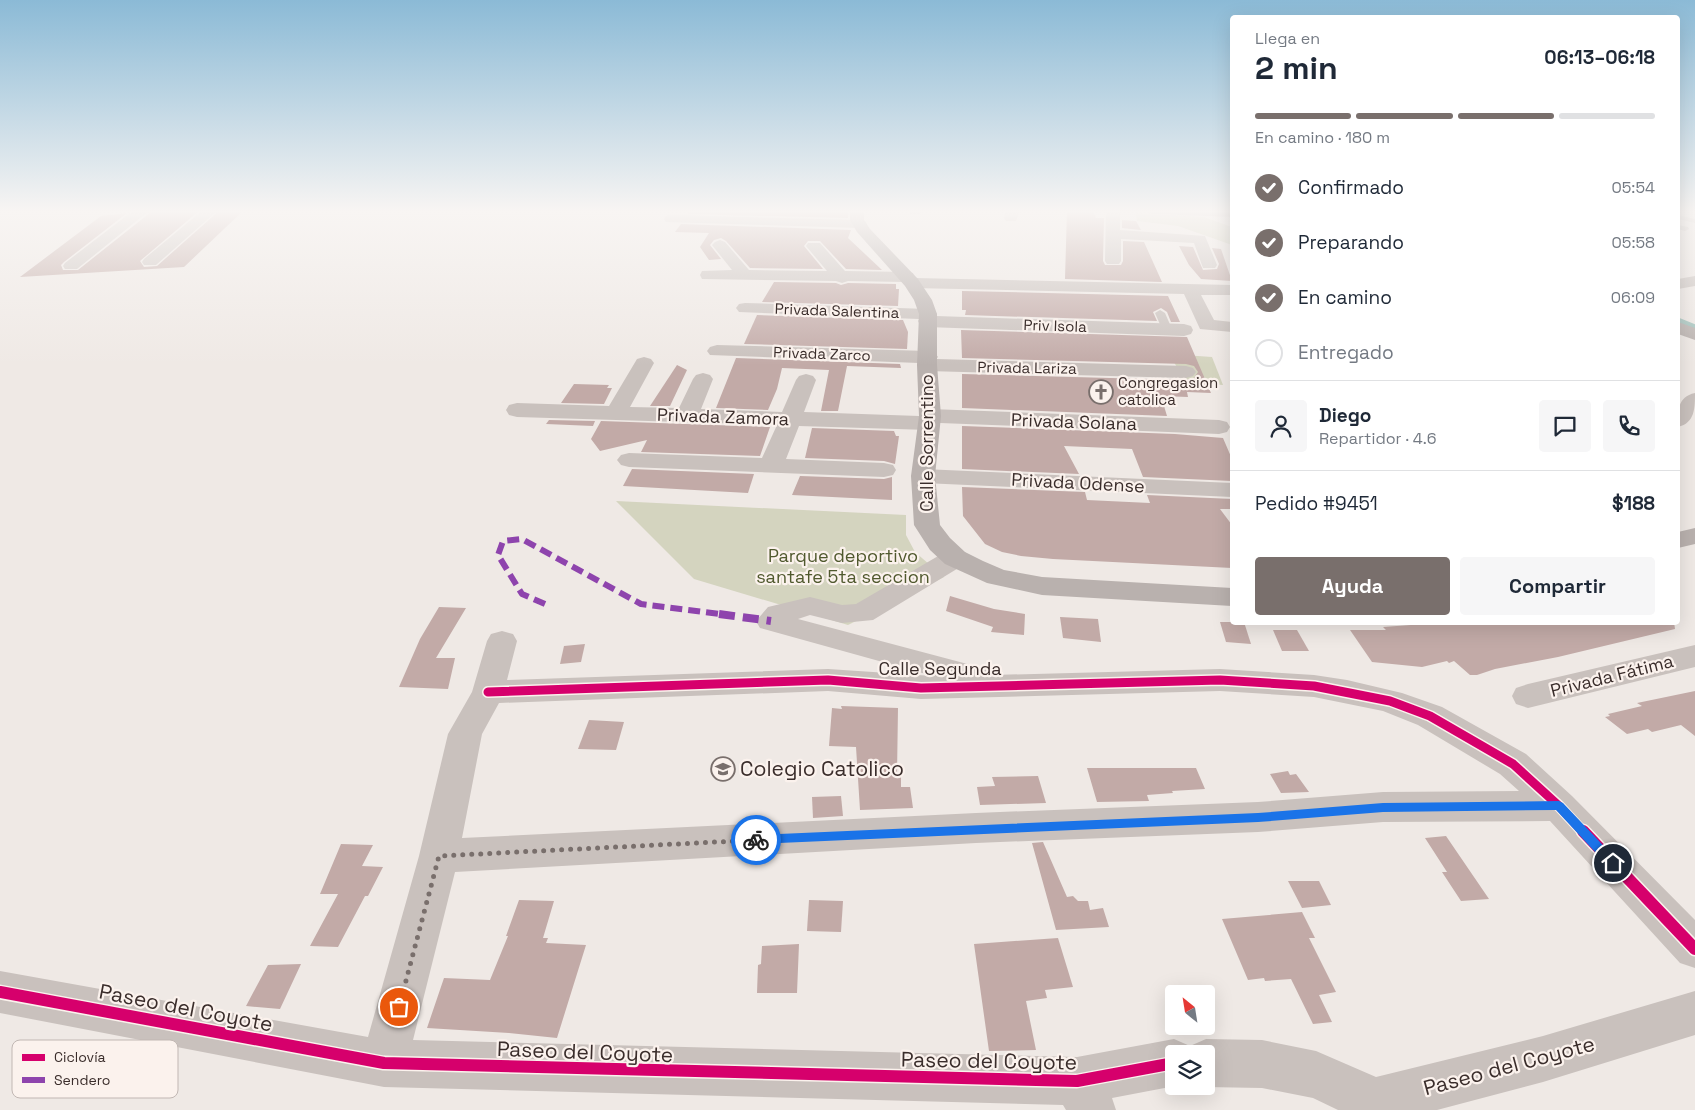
<!DOCTYPE html>
<html lang="es">
<meta charset="utf-8">
<style>
body{margin:0;font-family:"Space Grotesk",sans-serif;background:#f6f6f7;color:#1f2937;height:100vh;display:flex;flex-direction:column;font-size:19px;white-space:nowrap}
*{box-sizing:border-box;margin:0}
p{font-size:16px;color:#747a83}
.icon{flex:none;width:28px;height:28px;fill:none;stroke:currentColor;stroke-width:2;stroke-linecap:round;stroke-linejoin:round}
.map{position:relative;flex:1;overflow:hidden}
.panel{position:absolute;left:1230px;top:15px;width:450px;height:610px;display:flex;flex-direction:column;background:#fff;border-radius:5px;box-shadow:0 5px 20px #0002}
.panel>*{flex:none}
.needle{width:32px;rotate:330deg}
.buttons{position:absolute;left:1165px;top:985px;display:grid;gap:10px}
.buttons a{display:grid;place-items:center;width:50px;height:50px;border-radius:5px;background:#fff;box-shadow:0 5px 20px #0002;font-size:25px}
.pin{position:absolute;display:grid;place-items:center;width:42px;height:42px;color:#fff;margin:-21px;border:2px solid #fff;border-radius:50%;box-shadow:0 1px 5px #0007}
.courier{position:absolute;display:grid;place-items:center;width:50px;height:50px;margin:-25px;border:4px solid #1a73e8;border-radius:50%;background:#fff;color:#222;box-shadow:0 1px 6px #0007}
.overview em{font-style:normal;font-weight:600}
.overview div{display:flex;flex-direction:column-reverse}
.overview{display:flex;align-items:center;justify-content:space-between;height:85px;padding:0 25px}
h1{font-size:32px;font-weight:600;line-height:38px}
.bar{display:grid;grid-template-columns:repeat(4,1fr);gap:8px 5px;align-content:center;height:60px;padding:0 25px}
.bar i{height:6px;border-radius:4px;background:#e0e1e3}
.bar .active{background:#796f6c}
.bar p{grid-column:span 4}
.line{display:flex;align-items:center;gap:12px;padding:0 25px;border-top:1px solid #e0e1e3}
.line div{flex:1}
.round{display:grid;place-items:center;flex:none;width:52px;height:52px;border-radius:5px;background:#f6f6f7}
ol{padding:0 25px;list-style:none}
li{display:flex;align-items:center;gap:15px;height:55px}
li p{margin-inline-start:auto}
li .icon{padding:5px;border-radius:50%;background:#796f6c;color:#fff;stroke-width:4}
li:last-child{color:#747a83}
li i{width:28px;height:28px;border:2px solid #e0e1e3;border-radius:50%}
.cta{display:flex;gap:10px;margin-top:auto;padding:10px 25px}
.cta a{flex:1;height:58px;border-radius:5px;background:#796f6c;color:#fff;font-size:20px;font-weight:600;line-height:58px;text-align:center}
.cta a+a{background:#f6f6f7;color:#1f2937}
.map>svg:first-child{display:block}
.green{fill:#d4d4bf}
.lines{fill:none;stroke-linecap:round;stroke-linejoin:round}
.stream{stroke:#a1c2bc;stroke-width:5}
.building{fill:#c2aaa7}
.lane{fill:#c9c1bd;fill-rule:evenodd}
.street{fill:#c9c1bd;fill-rule:evenodd}
.secondary{fill:#b9b1ae;fill-rule:evenodd}
.quiet-far1{stroke:#8e44ad;stroke-width:6;stroke-dasharray:12 6;stroke-linecap:butt}
.quiet{stroke:#8e44ad;stroke-width:8;stroke-dasharray:16 8;stroke-linecap:butt}
.cycleway-far1-casing{stroke:#fbf2ed;stroke-width:12}
.cycleway-casing{stroke:#fbf2ed;stroke-width:15}
.cycleway-far1{stroke:#d6006c;stroke-width:9}
.cycleway{stroke:#d6006c;stroke-width:12}
.route{fill:#1a73e8}
.done{stroke:#796f6c;stroke-width:5;stroke-dasharray:0 9}
.labels{text-anchor:middle;stroke-width:4.5;stroke-linejoin:round;paint-order:stroke}
.far-street-label{font-size:15px;fill:#3a2d2b;stroke:#fbf2ed}
.far-poi-label{font-size:15px;fill:#3a2d2b;stroke:#fbf2ed;text-anchor:start}
.street-label{font-size:18px;fill:#3a2d2b;stroke:#fbf2ed}
.park-label{font-size:18px;fill:#50592e;stroke:#fbf2ed}
.near-poi-label{font-size:21px;fill:#3a2d2b;stroke:#fbf2ed;text-anchor:start}
.near-street-label{font-size:21px;fill:#3a2d2b;stroke:#fbf2ed}
.key{fill:#fbf2ed;stroke:#c1b7b3;stroke-width:1}
.key-label{font-size:14px;fill:#3a2d2b}
</style>
<div class="map">
<svg width="1695" height="1110" viewBox="0 0 1695 1110">
<rect width="100%" height="100%" fill="#efe9e5"/>
<g class="green">
<path d="M1136 213 1204 217 1232 227V245L1178 226 1137 221Z"/>
<path d="M1169 354 1212 357 1223 385 1186 382Z"/>
<path d="M616 501 906 515V535L915 552 944 577 848 625 694 579Z"/>
</g>
<g class="lines">
<path class="stream" d="M1678 320 1695 327"/>
</g>
<g class="building">
<path d="M200 210 140 261 144 267 157 266 220 210H244L184 267 20 277 101 216 127 213 64 262 61 265 63 270H78L151 212Z"/>
<path d="M690 210H848V218L688 214Z"/>
<path d="M1067 210H1093L1096 218H1104L1103 261 1105 265H1121L1123 261V241L1144 242 1162 282 1065 279Z"/>
<path d="M1122 220 1136 221 1141 230 1122 228Z"/>
<path d="M681 224 851 230 848 238 882 270 846 269 820 241H808L804 246 823 269 750 268 726 241 721 238 714 240 710 245 721 259 709 260 700 247 709 233 675 232Z"/>
<path d="M1179 246 1193 247 1203 270 1217 269 1219 264 1212 248 1221 249 1232 281 1201 279 1189 265Z"/>
<path d="M774 282 836 283 841 285 848 283 896 284V289H899L898 306 762 302Z"/>
<path d="M962 291 1168 296 1180 322H1171L1167 312 1161 308 1153 312 1157 321 965 315 966 310H962Z"/>
<path d="M757 315 903 320 908 332 907 349 744 344Z"/>
<path d="M961 330 1187 337 1211 393 1187 392 1188 397 1161 396 1167 416 962 408V374L1186 380 1194 378 1198 372 1194 366 1186 364 962 358Z"/>
<path d="M736 358 900 364 901 368 847 366 838 411H821L829 370 782 368 777 389 768 410 716 408Z"/>
<path d="M677 365 687 370 670 406H650Z"/>
<path d="M574 384 609 385 607 388H612L604 404 561 403Z"/>
<path d="M549 420 595 421 593 426 546 424Z"/>
<path d="M601 421 770 427 760 456 641 452 647 440 600 451 591 439Z"/>
<path d="M962 426 1175 434 1223 438 1232 459V481L1143 477 1132 449 1064 446 1079 474 962 469Z"/>
<path d="M812 428 894 431 896 436H899L895 464 884 461 805 458Z"/>
<path d="M632 469 754 474 748 493 623 486Z"/>
<path d="M800 476 884 479 892 477V500L792 495Z"/>
<path d="M962 487 1085 492 1087 500 1150 503 1147 495 1232 499V509H1220L1232 525V568L1053 559 1021 556 1002 552 985 544 963 516Z"/>
<path d="M950 596 994 609 1025 614 1024 635 991 632 993 627 946 611Z"/>
<path d="M439 607 466 608 436 658H455L448 689 399 687 420 639Z"/>
<path d="M1060 617 1098 619 1101 642 1063 638Z"/>
<path d="M1220 622H1244L1251 644 1226 642Z"/>
<path d="M1452 622H1674L1675 629 1558 657 1495 669 1477 675H1470L1454 661 1449 663 1447 661 1422 667 1372 662 1350 630H1386L1383 627Z"/>
<path d="M1273 630H1297L1309 651H1282Z"/>
<path d="M585 644 581 662 560 664 564 646Z"/>
<path d="M1695 691V736L1681 725 1652 732 1648 729 1627 734 1605 717 1610 716 1608 714 1642 706 1637 703Z"/>
<path d="M841 706 898 708 897 775H901V787H910L913 808 860 810 856 747 829 746 832 708 842 709Z"/>
<path d="M589 720 624 722 616 750 578 749Z"/>
<path d="M1087 768H1196L1205 789 1172 791 1173 793 1147 795 1149 801 1097 802Z"/>
<path d="M1288 771 1290 775 1296 774 1309 792 1281 793 1270 774Z"/>
<path d="M1038 776 1046 803 980 805 977 787 995 786 992 777Z"/>
<path d="M841 796 843 816 813 818 812 797Z"/>
<path d="M1446 836 1489 899 1461 901 1442 872H1447L1425 838Z"/>
<path d="M1043 842 1067 897 1073 896 1078 901H1088L1090 910 1103 908 1109 927 1056 930 1032 843Z"/>
<path d="M341 844 373 845 362 866 383 867 368 896H365L338 947 310 946 338 894H320Z"/>
<path d="M1288 881H1319L1331 905 1302 908Z"/>
<path d="M519 900 554 901 543 938H548L546 943 586 945 557 1038 509 1033 427 1028 444 978 490 980 508 936H506Z"/>
<path d="M809 900 843 901 841 932 807 931Z"/>
<path d="M1302 912 1315 938H1309L1336 992 1319 995 1332 1022 1313 1024 1291 979 1265 981 1264 978 1248 980 1222 919Z"/>
<path d="M1058 938 1073 987 1045 990 1047 998 1026 1001 1036 1050 989 1051 974 944Z"/>
<path d="M799 944 797 993H757L758 965 761 964 762 946Z"/>
<path d="M301 964 280 1009 246 1006 268 965Z"/>
</g>
<g class="lines">
<g class="lane">
<path d="M1678 215 1695 219V223L1678 219Z"/>
<path d="M1678 225 1688 227 1689 229 1685 231 1678 229Z"/>
<path d="M1160 310 1165 313 1172 329 1170 331H1164L1162 329 1155 313Z"/>
</g>
<g class="street">
<path d="M134 210H150L77 269H65L63 266 65 263Z"/>
<path d="M203 210H218L156 265H144L142 262 144 259Z"/>
<path d="M908 210H922V211L920 214H910Z"/>
<path d="M1006 210H1020L1016 221H1006L1004 218Z"/>
<path d="M1106 210H1120V230L1205 236 1217 265 1215 268H1203L1194 243 1121 239V261L1119 264H1107L1105 261Z"/>
<path d="M671 215 860 220 865 221 867 224 865 227 860 228 666 222 664 219 666 216Z"/>
<path d="M720 240 725 242 749 270 827 271 806 246 808 243H820L845 271 907 272 913 273 915 278 1232 285V295H1201L1214 320 1232 322V332L1200 329 1184 294 912 288 906 287 904 282 848 281 842 283 836 281 702 279 700 275 702 271 732 270 712 245 715 242Z"/>
<path d="M1695 276V286L1678 289V279Z"/>
<path d="M745 303 928 309 934 310 937 314 936 316 1184 324 1191 326 1193 330 1191 334 1184 336 927 327 920 325 918 321 919 319 739 312 736 308 739 304Z"/>
<path d="M717 345 928 351 935 353 938 357 936 359 1186 366 1193 368 1196 372 1193 376 1186 378 927 371 920 369 917 365 919 363 710 355 707 351 710 347Z"/>
<path d="M644 357 651 359 654 363 630 407 679 408 693 379 696 375 703 373 710 375 713 379 701 409 782 412 796 380 799 376 806 374 813 376 816 380 804 412 919 416 922 411 930 409 1219 420 1227 422 1230 427 1227 432 1219 434 940 423 937 428 929 430 799 426 786 459 884 463 893 465 896 470 893 475 884 477 629 467 621 465 617 460 621 455 629 453 762 458 777 425 517 417 509 415 506 410 509 405 517 403 609 406 637 359Z"/>
<path d="M1695 393C1695 408 1695 423 1678 427 1678 411 1677 397 1695 393Z"/>
<path d="M923 469 1232 483V497L923 483 914 481 911 476 914 471Z"/>
<path d="M955 550 965 552 969 558 965 564 873 620 842 623 810 615 798 619 990 670 993 675 1220 669 1314 675 1347 680 1402 693 1442 707 1526 754 1572 796 1695 920V968L1680 963 1550 821 1383 822 1258 832 976 843 455 872 413 1040 1077 1057 1174 1039 1190 1046 1206 1039 1262 1040 1316 1051 1376 1077 1543 1036 1695 991V1035L1543 1082 1437 1110H1338L1313 1098 1262 1088 1206 1087V1054H1174L1175 1086 1112 1098 1116 1110H1066L1063 1105 384 1087 0 1013V971L368 1037 419 856 448 734 472 692 487 641 491 634 502 631 513 634 517 641 507 680 828 669 933 676 760 628 756 621 768 607 810 597 842 605 856 604 945 552ZM828 691 921 699 1220 691 1314 697 1383 711 1418 725 1500 774 1519 791 1383 792 1258 802 976 813 462 838 482 734 499 703Z"/>
<path d="M1695 645V667L1528 708 1516 704 1512 696 1516 688 1528 684Z"/>
</g>
<g class="secondary">
<path d="M850 210H864V220L870 229 918 279 932 300 937 314V365L941 416 935 476 940 525 950 538 965 552 983 561 1004 570 1042 577 1232 588V606L1042 595 987 583 945 564 930 550 914 525 911 476 919 416 917 365 919 314 914 300 905 286 857 232 850 220Z"/>
<path d="M1146 210H1232V217L1153 214 1148 213Z"/>
<path d="M1678 322 1695 328V340L1678 334Z"/>
<path d="M1695 528V544L1678 548V532Z"/>
</g>
<path class="quiet-far1" d="M545 604 522 594 498 555 503 541 522 539 641 604 728 615"/>
<path class="quiet" d="M719 614 771 621"/>
<g class="cycleway-far1-casing">
<path id="cycleway-far1" d="M488 692 828 680 921 688 1220 680 1314 686 1390 701 1430 716 1513 764 1559 806 1584 833"/>
</g>
<g class="cycleway-casing">
<g id="cycleway">
<path d="M1583 831 1695 949"/>
<path d="M0 992 384 1063 1077 1081 1174 1063"/>
</g>
</g>
<use href="#cycleway-far1" class="cycleway-far1"/>
<use href="#cycleway" class="cycleway"/>
</g>
<linearGradient id="sky" x2="0" y2="1"><stop stop-color="#8bbad6"/><stop offset="0.58" stop-color="#f8f5f3"/><stop offset="1" stop-color="#f8f5f3" stop-opacity="0"/></linearGradient>
<rect width="1695" height="365" fill="url(#sky)"/>
<path class="route" d="M1559 801 1563 803 1617 860 1619 863 1617 867H1609L1556 810 1383 812 1258 822 756 844 750 840 756 835 1258 813 1383 803Z"/>
<g class="lines">
<path class="done" d="M399 1007 439 856 756 840"/>
</g>
<defs>
<g id="church-ring" transform="scale(1.25)"><circle r="9.5" fill="#fbf2ed" stroke="#796f6c" stroke-width="1.5"/><path d="M-1.2-6h2.4v3.5h3.3v2.4h-3.3V6h-2.4V-.1h-3.3v-2.4h3.3Z" fill="#796f6c"/></g>
<g id="school-ring" transform="scale(1.25)"><circle r="9.5" fill="#fbf2ed" stroke="#796f6c" stroke-width="1.5"/><path d="M0-5L7-2L0 1L-7-2ZM-4 1L0 2.5L4 1V4Q0 6-4 4Z" fill="#796f6c"/></g>
</defs>
<g fill-rule="evenodd">
<use href="#church-ring" x="1101" y="392"/>
<use href="#school-ring" x="723" y="769"/>
</g>
<g class="labels">
<g class="far-street-label">
<text transform="translate(837 311) rotate(2)" y="5">Privada Salentina</text>
<text transform="translate(1055 326) rotate(2)" y="5">Priv Isola</text>
<text transform="translate(822 354) rotate(2)" y="5">Privada Zarco</text>
<text transform="translate(1027 368) rotate(1)" y="5">Privada Lariza</text>
</g>
<g class="far-poi-label">
<text x="1118" y="388">Congregasion<tspan x="1118" dy="17">catolica</tspan></text>
</g>
<g class="street-label">
<text transform="translate(723 417) rotate(2)" y="6">Privada Zamora</text>
<text transform="translate(1074 422) rotate(2)" y="6">Privada Solana</text>
<text transform="translate(927 443) rotate(-90)" y="6">Calle Sorrentino</text>
<text transform="translate(1078 483) rotate(3)" y="6">Privada Odense</text>
<text x="940" y="675">Calle Segunda</text>
<text transform="translate(1612 676) rotate(-14)" y="6">Privada Fátima</text>
</g>
<g class="park-label">
<text x="843" y="562">Parque deportivo<tspan x="843" dy="21">santafe 5ta seccion</tspan></text>
</g>
<g class="near-poi-label">
<text x="740" y="776">Colegio Catolico</text>
</g>
<g class="near-street-label">
<text transform="translate(186 1008) rotate(11)" y="7">Paseo del Coyote</text>
<text transform="translate(585 1052) rotate(2)" y="7">Paseo del Coyote</text>
<text transform="translate(989 1061) rotate(1)" y="7">Paseo del Coyote</text>
<text transform="translate(1509 1066) rotate(-15)" y="7">Paseo del Coyote</text>
</g>
</g>
<rect x="12" y="1040" width="166" height="58" rx="8" class="key"/>
<rect x="22" y="1054" width="23" height="7" fill="#d6006c"/>
<rect x="22" y="1077" width="23" height="6" fill="#8e44ad"/>
<g class="key-label">
<text x="54" y="1062">Ciclovía</text>
<text x="54" y="1085">Sendero</text>
</g>
</svg>
<div class="buttons">
<a><svg class="needle" viewBox="-14 -14 28 28"><path d="M0-13l5 13h-10z" fill="#e53935"/><path d="M0 13l5-13h-10z" fill="#747a83"/></svg></a>
<a><svg class="icon" aria-label="layers" viewBox="0 0 24 24"><path d="M12 4l9 5-9 5-9-5zM3 14l9 5 9-5"/></svg></a>
</div>
<div class="pin" style="left:399px;top:1007px;background:#ea580c"><svg class="icon" aria-label="bag" viewBox="0 0 24 24"><path d="M5 8h14l-1 12H6zM9 8a3 3 0 0 1 6 0"/></svg></div>
<div class="pin" style="left:1613px;top:863px;background:#1f2937"><svg class="icon" aria-label="home" viewBox="0 0 24 24"><path d="M3 11l9-7 9 7M6 9v11h12V9"/></svg></div>
<div class="courier" style="left:756px;top:840px"><svg class="icon" aria-label="bike" viewBox="0 0 24 24"><circle cx="6" cy="16" r="4"/><circle cx="18" cy="16" r="4"/><path d="M6 16l4-8h5l3 8M10 8l3 8H6M13 5h3"/></svg></div>
<section class="panel">
<div class="overview"><div><h1>2 min</h1><p>Llega en</p></div><em>06:13–06:18</em></div>
<div class="bar"><i class="active"></i><i class="active"></i><i class="active"></i><i></i><p>En camino · 180 m</p></div>
<ol>
<li><svg class="icon" aria-label="check" viewBox="0 0 24 24"><path d="M5 12l5 5 9-10"/></svg>Confirmado<p>05:54</p></li>
<li><svg class="icon" aria-label="check" viewBox="0 0 24 24"><path d="M5 12l5 5 9-10"/></svg>Preparando<p>05:58</p></li>
<li><svg class="icon" aria-label="check" viewBox="0 0 24 24"><path d="M5 12l5 5 9-10"/></svg>En camino<p>06:09</p></li>
<li><i></i>Entregado</li>
</ol>
<div class="line" style="height:90px"><a class="round"><svg class="icon" aria-label="person" viewBox="0 0 24 24"><circle cx="12" cy="8" r="4"/><path d="M4 21q1-7 8-7t8 7"/></svg></a><div><b>Diego</b><p>Repartidor · 4.6</p></div><a class="round"><svg class="icon" aria-label="chat" viewBox="0 0 24 24"><path d="M4 5h16v11H9l-5 4z"/></svg></a><a class="round"><svg class="icon" aria-label="phone" viewBox="0 0 24 24"><path d="M5 4h4l2 5-3 2q2 4 5 5l2-3 5 2v4C11 20 4 13 5 4z"/></svg></a></div>
<div class="line" style="height:65px"><div>Pedido #9451</div><b>$188</b></div>
<div class="cta"><a>Ayuda</a><a>Compartir</a></div>
</section>
</div>
